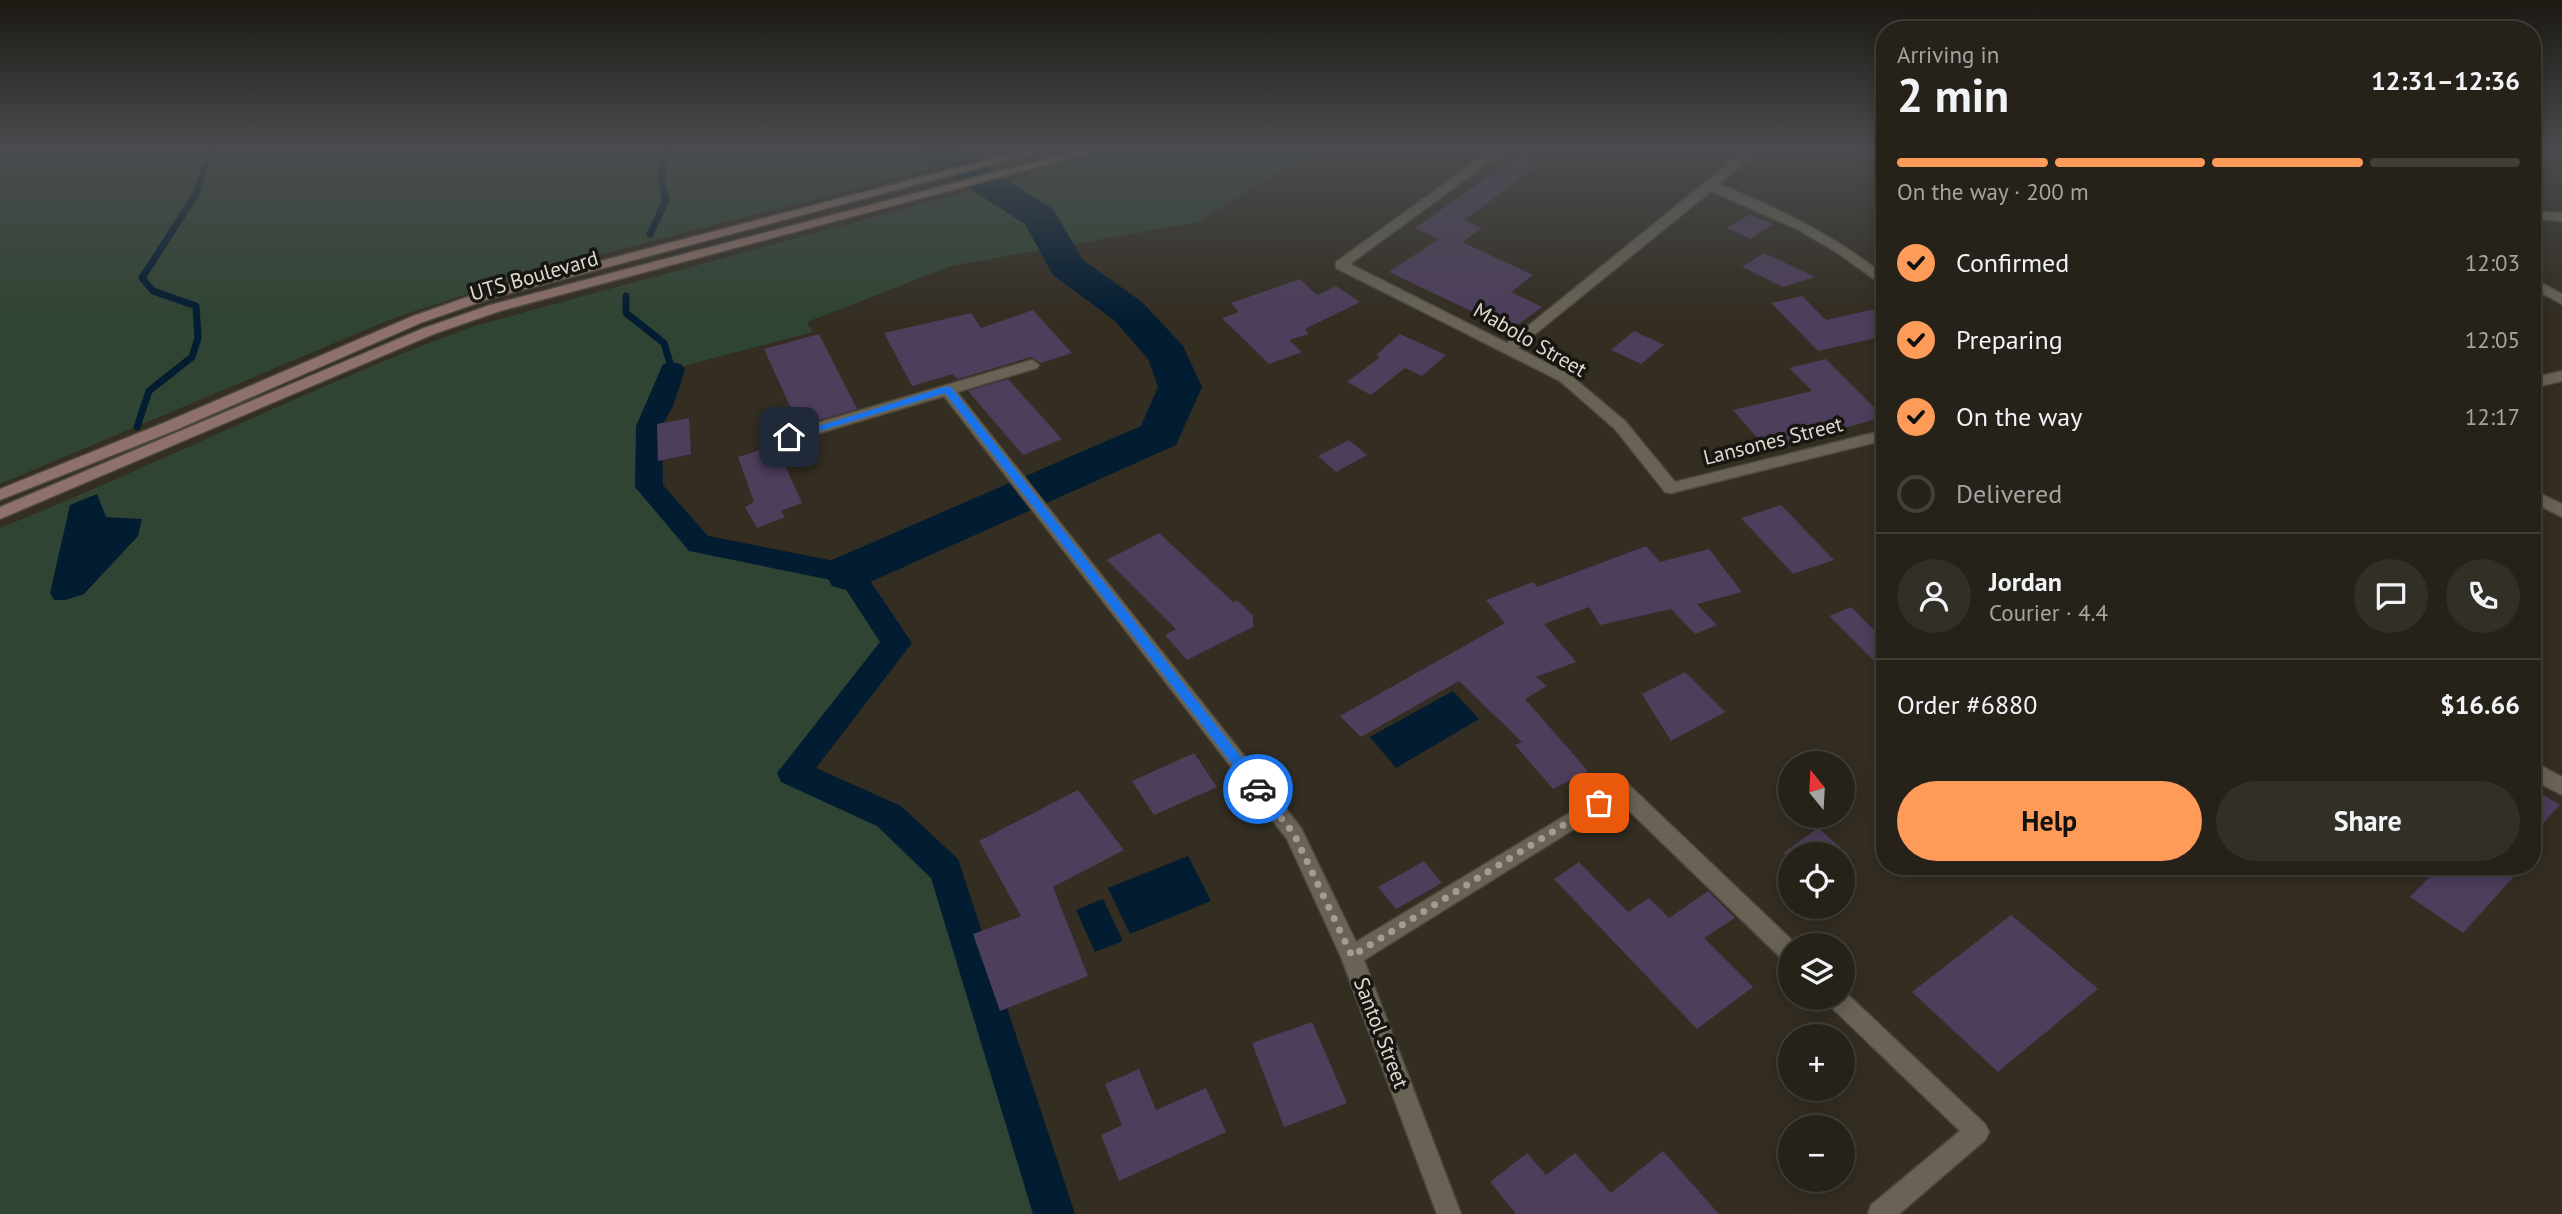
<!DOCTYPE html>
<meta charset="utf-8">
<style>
body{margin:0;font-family:"PT Sans",sans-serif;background:#322f27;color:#f1f3f6;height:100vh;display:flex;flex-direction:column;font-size:26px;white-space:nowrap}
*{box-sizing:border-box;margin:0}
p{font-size:23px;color:#a4a4a2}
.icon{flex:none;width:38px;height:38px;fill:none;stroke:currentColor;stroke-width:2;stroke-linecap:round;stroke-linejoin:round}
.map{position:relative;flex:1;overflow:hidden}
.sheet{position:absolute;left:1876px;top:21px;width:665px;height:854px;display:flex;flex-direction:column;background:#26221a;border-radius:28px;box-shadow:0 4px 18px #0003,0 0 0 2px #423f39}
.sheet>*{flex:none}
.needle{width:46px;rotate:342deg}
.controls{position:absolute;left:1778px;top:751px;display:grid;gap:14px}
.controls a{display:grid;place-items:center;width:77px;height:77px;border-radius:50%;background:#26221a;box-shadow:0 4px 18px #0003,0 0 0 2px #423f39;font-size:35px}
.pin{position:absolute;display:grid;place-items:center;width:60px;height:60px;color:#fff;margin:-30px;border-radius:14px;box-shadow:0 4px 10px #0006}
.courier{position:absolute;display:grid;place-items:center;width:70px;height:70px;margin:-35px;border:5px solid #1a73e8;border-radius:50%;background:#fff;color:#222;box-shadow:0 2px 9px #0007}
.headline em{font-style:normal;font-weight:800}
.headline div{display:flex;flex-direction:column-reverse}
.headline{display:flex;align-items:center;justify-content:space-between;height:119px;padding:0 21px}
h1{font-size:46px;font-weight:800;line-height:52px}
.bar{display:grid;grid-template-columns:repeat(4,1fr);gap:10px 7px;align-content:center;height:84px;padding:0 21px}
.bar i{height:9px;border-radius:5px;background:#423f39}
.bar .current{background:#fe9b58}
.bar p{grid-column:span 4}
.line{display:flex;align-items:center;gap:18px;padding:0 21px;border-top:2px solid #423f39}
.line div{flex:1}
.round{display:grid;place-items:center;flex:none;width:74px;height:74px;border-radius:37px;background:#322f27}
ol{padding:0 21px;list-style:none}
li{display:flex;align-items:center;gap:21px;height:77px}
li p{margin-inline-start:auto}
li .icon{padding:7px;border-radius:50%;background:#fe9b58;color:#111;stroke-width:4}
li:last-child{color:#a4a4a2}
li i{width:38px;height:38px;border:4px solid #423f39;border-radius:50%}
.cta{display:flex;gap:14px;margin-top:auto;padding:14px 21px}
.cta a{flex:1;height:80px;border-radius:42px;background:#fe9b58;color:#111;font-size:28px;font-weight:800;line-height:80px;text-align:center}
.cta a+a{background:#322f27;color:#f1f3f6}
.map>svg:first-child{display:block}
.green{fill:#304433}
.water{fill:#021c31}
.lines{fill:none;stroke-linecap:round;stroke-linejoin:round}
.stream{stroke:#021c31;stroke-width:7}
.canal{fill:#021c31;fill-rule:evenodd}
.river{fill:#021c31;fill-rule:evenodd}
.building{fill:#4d3e5c}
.minor-casing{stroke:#4d483f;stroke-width:3}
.secondary-casing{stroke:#4d483f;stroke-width:3}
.minor{fill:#696356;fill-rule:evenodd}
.secondary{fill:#8e716a;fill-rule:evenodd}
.route{fill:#1a73e8}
.done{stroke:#a29d94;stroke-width:7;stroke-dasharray:0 12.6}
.labels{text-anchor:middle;stroke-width:7;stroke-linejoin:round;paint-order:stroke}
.street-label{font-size:21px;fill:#dddad2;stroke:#181611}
</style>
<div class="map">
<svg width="2562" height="1214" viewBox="0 0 2562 1214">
<rect width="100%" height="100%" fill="#332d22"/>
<g class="green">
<path d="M0 148H1010L534 272 394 318 0 484Z"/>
<path d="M1127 148H1318L1198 222 951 266 807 322 813 332 672 369 660 406 649 426V487L699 544 850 573 897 643 794 773 889 816 946 870 1054 1214H0V528C160 464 313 385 474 326Z"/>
</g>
<g class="water">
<path d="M97 494 106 517 142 519 138 536 84 594 65 600H54L50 593 70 505Z"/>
<path d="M1453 691 1479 719 1396 768 1370 737Z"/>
<path d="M1188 856 1211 901 1130 934 1108 888Z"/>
<path d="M1103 899 1123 941 1095 952 1076 910Z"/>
</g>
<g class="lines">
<g class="stream">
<path d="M650 234 666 200 661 179 666 148"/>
<path d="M626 296V313L664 343 672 370"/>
<path d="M137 427 149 391 192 357 198 338 196 306 153 291 142 278 196 194 211 148"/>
</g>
<path class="canal" d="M672 362 681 364 685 370 673 406 662 426 663 485 708 536 860 566 912 643 816 768 901 806 958 859 1075 1214H1033L931 878 877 826 781 782 777 773 880 642 841 582 689 551 635 487 636 426 663 364Z"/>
<path class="river" d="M914 148H957L1053 209 1083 260 1142 302 1183 346 1202 387 1176 445 850 591 832 586 825 573 832 560 1141 426 1158 387 1148 359 1114 320 1053 275 1025 224 919 156Z"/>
</g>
<g class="building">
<path d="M1524 151 1536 167 1464 220 1482 228 1462 242 1533 275 1511 292 1542 307 1511 330 1389 272 1439 239 1415 228Z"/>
<path d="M1750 214 1773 224 1750 239 1727 228Z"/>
<path d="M1764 253 1815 277 1783 287 1742 267Z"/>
<path d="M1300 279 1317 295 1336 286 1360 302 1305 329 1309 334 1289 340 1302 352 1269 364 1222 318 1239 312 1231 303Z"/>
<path d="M1802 296 1826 320 1875 309 1885 319V336L1818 351 1771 303Z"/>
<path d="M1033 310 1072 353 1041 363 1031 357 958 379 953 374 912 386 884 333 971 313 981 328Z"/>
<path d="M1634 331 1664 345 1641 364 1611 350Z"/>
<path d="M819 334 857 409 799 426 764 349Z"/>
<path d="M1400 334 1446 355 1422 376 1405 368 1371 395 1347 382 1380 357 1376 355Z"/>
<path d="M1826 359 1884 417 1767 449 1733 410 1812 391 1789 368Z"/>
<path d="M1008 379 1062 439 1023 455 968 391Z"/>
<path d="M689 418 691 454 658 461 657 424Z"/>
<path d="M1349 440 1367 455 1336 472 1318 456Z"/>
<path d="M776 445 802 503 781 511 785 517 757 528 745 507 754 502 738 457Z"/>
<path d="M1781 505 1834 560 1793 574 1741 518Z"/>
<path d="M1159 533 1233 602 1237 600 1253 616V627L1187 660 1165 635 1176 629 1107 560Z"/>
<path d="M1646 546 1660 562 1709 549 1742 592 1697 604 1717 625 1695 634 1671 609 1600 625 1589 607 1544 624 1576 662 1536 677 1547 686 1525 699 1588 771 1553 789 1515 745 1522 742 1459 681 1361 737 1340 716 1505 623 1486 600 1533 582 1537 587Z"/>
<path d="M1851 607 1885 641V672L1829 616Z"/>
<path d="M1685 672 1725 712 1671 741 1642 694Z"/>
<path d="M1194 753 1217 787 1154 815 1132 781Z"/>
<path d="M2532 788 2560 805 2532 835Z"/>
<path d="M1078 790 1124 850 1053 887 1088 976 1000 1011 973 934 1021 916 979 841Z"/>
<path d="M1818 828 1848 854H1782Z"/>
<path d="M1424 861 1442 883 1396 909 1378 887Z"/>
<path d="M1579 862 1628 912 1649 898 1669 918 1708 891 1735 918 1704 938 1753 987 1697 1029 1554 879Z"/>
<path d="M2440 866H2523L2463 933 2410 897Z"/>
<path d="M2011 915 2098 989 1998 1072 1912 992Z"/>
<path d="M1312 1022 1347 1103 1284 1127 1252 1043Z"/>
<path d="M1139 1069 1156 1110 1206 1088 1226 1132 1119 1181 1101 1135 1122 1125 1105 1084Z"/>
<path d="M1663 1151 1719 1214H1516L1490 1182 1527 1153 1546 1175 1575 1153 1611 1193Z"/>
</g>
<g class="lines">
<g class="minor-casing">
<g id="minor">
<path d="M1494 148H1508L1350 264 1507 343 1748 148H1762L1719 184C1779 209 1834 235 1885 276V287L1838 253 1797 229 1711 191 1518 348 1570 375 1625 421 1675 482 1885 430V440L1671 493 1665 492 1615 429 1560 381 1336 268V262Z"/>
<path d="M2532 211 2562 213V221L2532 219Z"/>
<path d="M2532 278 2562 294V304L2532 288Z"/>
<path d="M1032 360 1039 365 1037 368 957 392 1301 828 1356 942 1621 782 1628 784 1797 945H1790V962L1782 959 1619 801 1364 960 1461 1214H1437L1341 957 1287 839 944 396 789 442 781 437 783 433Z"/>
<path d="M2562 371V381L2532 388V378Z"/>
<path d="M2532 490 2562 504V517L2532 502Z"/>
<path d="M2532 761 2562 777V795L2532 779Z"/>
<path d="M1843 990 1985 1124 1989 1132 1985 1140 1899 1214H1868L1871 1205 1960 1131 1829 1005 1826 998H1843Z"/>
</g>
</g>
<g class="secondary-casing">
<g id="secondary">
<path d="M1032 148H1053L492 298 423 322 176 430 0 500V489L166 422 413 316 482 292Z"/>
<path d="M1087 148H1108L500 311 434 334 0 519V507L424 328 490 305Z"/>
</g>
</g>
<use href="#minor" class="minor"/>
<use href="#secondary" class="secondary"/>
</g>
<linearGradient id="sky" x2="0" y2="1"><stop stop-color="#1c1913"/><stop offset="0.47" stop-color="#4a4c4f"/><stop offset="1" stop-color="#4a4c4f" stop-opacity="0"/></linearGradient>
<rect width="2562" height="318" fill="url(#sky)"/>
<path class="route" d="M944 387H951L1263 785V792H1254L945 393 793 439 784 437Z"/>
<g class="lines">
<path class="done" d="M1258 789 1294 834 1352 956 1599 803"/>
</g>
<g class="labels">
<g class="street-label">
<text transform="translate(534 276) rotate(-16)" y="7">UTS Boulevard</text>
<text transform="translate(1530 340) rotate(30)" y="7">Mabolo Street</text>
<text transform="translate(1773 441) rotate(-14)" y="7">Lansones Street</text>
<text transform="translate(1381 1033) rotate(69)" y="7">Santol Street</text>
</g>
</g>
</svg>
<div class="controls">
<a><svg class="needle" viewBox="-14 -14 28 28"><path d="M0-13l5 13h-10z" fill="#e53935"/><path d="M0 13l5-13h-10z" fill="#a4a4a2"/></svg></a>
<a><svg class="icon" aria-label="locate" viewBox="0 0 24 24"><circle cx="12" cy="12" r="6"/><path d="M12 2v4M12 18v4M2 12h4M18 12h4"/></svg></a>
<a><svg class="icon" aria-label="layers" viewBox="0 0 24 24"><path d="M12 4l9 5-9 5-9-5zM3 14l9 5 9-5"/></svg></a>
<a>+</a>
<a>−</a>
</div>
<div class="pin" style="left:1599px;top:803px;background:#ea580c"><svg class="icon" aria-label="bag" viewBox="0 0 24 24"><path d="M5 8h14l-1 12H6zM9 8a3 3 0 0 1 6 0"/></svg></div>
<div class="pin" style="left:789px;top:437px;background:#1f2937"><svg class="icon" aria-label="home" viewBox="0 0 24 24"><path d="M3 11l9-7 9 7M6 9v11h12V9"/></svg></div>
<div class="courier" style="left:1258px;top:789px"><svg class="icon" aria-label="car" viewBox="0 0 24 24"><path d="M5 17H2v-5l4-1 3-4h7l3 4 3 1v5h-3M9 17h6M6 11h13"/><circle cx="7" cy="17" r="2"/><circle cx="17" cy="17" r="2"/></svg></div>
<section class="sheet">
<div class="headline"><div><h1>2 min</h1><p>Arriving in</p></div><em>12:31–12:36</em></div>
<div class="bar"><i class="current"></i><i class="current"></i><i class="current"></i><i></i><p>On the way · 200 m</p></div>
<ol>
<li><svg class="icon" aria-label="check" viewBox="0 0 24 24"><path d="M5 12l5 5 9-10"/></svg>Confirmed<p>12:03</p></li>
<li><svg class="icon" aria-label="check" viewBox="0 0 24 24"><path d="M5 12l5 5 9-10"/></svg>Preparing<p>12:05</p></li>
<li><svg class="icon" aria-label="check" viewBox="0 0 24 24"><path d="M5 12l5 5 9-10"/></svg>On the way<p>12:17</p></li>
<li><i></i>Delivered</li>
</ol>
<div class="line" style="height:126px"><a class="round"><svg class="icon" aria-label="person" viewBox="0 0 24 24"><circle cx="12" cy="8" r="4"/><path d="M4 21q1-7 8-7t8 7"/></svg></a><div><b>Jordan</b><p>Courier · 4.4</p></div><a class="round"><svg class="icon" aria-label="chat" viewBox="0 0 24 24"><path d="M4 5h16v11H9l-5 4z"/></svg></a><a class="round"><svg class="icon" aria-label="phone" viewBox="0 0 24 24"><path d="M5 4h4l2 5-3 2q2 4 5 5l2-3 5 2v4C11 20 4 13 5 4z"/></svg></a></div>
<div class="line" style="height:91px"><div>Order #6880</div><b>$16.66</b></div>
<div class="cta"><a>Help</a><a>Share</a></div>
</section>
</div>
